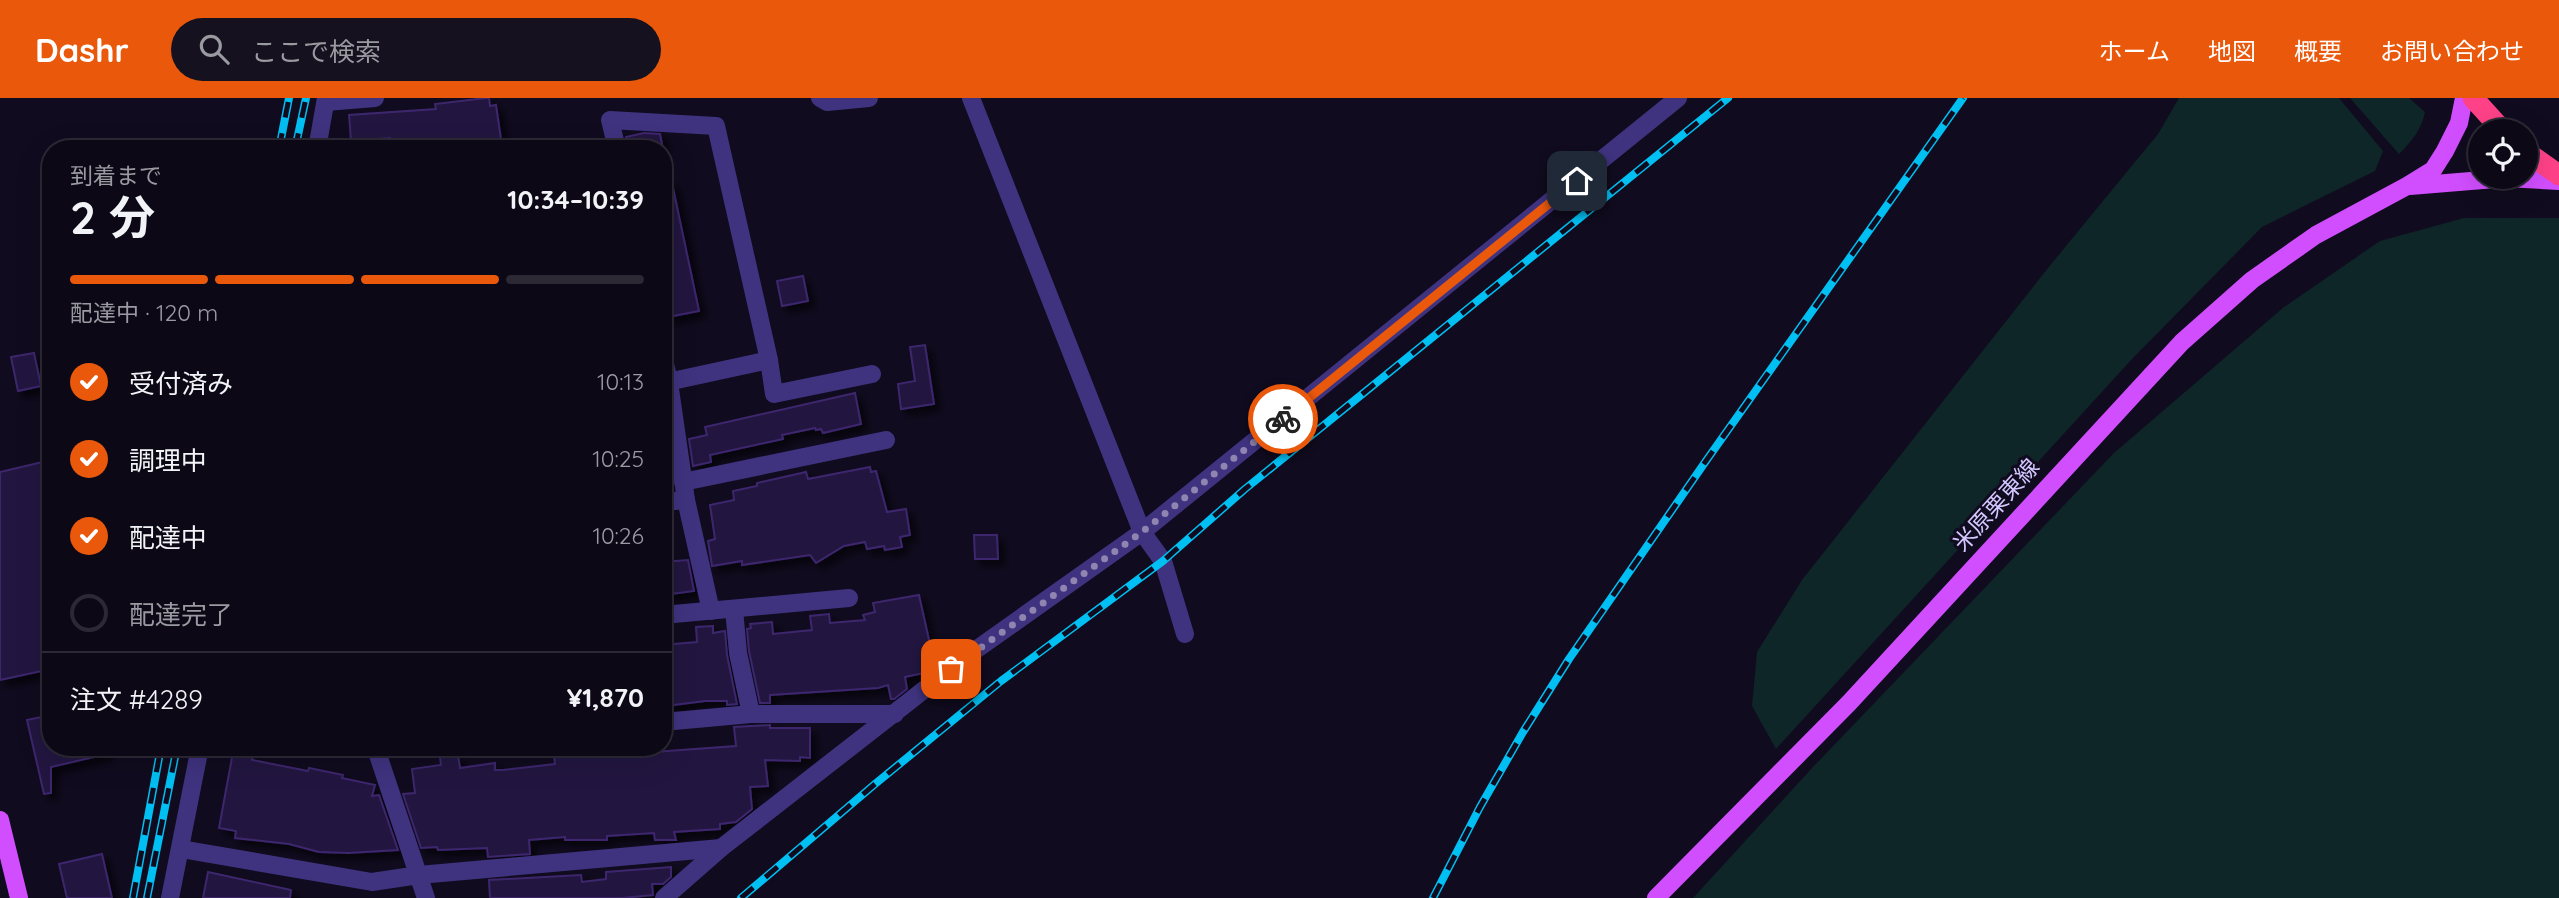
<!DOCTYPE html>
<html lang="ja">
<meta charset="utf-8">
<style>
body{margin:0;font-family:Quicksand,"Noto Sans JP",sans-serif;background:#15111f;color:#f1f3f6;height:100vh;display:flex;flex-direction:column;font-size:26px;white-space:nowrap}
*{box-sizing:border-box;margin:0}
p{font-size:23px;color:#9a9aa1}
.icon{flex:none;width:38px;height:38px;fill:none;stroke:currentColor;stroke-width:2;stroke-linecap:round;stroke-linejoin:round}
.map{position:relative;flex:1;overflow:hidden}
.drawer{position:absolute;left:42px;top:42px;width:630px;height:616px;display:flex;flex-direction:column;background:#0c0816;border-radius:28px;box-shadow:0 7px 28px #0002,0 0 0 2px #2c2935}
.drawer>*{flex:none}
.controls{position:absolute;left:2468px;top:21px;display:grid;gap:14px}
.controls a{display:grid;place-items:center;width:70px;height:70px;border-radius:50%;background:#0c0816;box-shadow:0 7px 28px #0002,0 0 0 2px #2c2935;font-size:35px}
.pin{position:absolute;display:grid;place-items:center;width:60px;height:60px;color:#fff;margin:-30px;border-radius:14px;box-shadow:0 4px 10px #0006}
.courier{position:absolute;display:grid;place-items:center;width:70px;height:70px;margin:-35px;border:5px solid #ea580c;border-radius:50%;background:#fff;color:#222;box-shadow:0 2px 9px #0007}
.head em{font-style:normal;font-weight:700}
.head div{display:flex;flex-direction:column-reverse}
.head{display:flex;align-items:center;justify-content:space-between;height:119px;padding:0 28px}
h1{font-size:46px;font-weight:700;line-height:52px}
.bar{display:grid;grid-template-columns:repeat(4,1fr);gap:10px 7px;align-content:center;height:84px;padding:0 28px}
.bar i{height:9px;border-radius:5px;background:#2c2935}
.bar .selected{background:#ea580c}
.bar p{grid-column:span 4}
.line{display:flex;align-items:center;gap:18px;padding:0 28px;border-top:2px solid #2c2935}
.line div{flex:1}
ol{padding:0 28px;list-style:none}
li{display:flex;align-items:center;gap:21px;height:77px}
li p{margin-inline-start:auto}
li .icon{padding:7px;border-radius:50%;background:#ea580c;color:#fff;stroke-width:4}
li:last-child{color:#9a9aa1}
li i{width:38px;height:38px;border:4px solid #2c2935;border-radius:50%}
header{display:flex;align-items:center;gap:42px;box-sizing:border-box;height:98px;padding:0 35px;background:#ea580c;color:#fff}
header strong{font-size:33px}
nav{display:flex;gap:38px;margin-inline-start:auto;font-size:24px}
.search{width:490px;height:63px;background:#15111f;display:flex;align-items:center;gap:18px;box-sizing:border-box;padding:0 24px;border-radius:38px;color:#9a9aa1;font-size:26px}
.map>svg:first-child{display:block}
.green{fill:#0e2628}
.building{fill:#23163f;stroke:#3c276d;stroke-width:2;filter:url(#shadow)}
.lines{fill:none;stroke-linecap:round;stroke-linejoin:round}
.minor{stroke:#3f337f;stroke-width:18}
.major{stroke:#d14eff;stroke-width:18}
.highway{stroke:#ff4288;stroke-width:21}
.rail-casing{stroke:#00bff2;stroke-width:8}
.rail{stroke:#100b1e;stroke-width:5;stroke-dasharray:16;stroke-linecap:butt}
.done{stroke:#8f85b0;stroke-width:7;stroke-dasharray:0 12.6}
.route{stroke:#ea580c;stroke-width:9}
.labels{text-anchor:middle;stroke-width:6;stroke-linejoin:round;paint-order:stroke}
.street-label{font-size:23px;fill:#d4c7ff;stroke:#100b1e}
</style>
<header>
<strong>Dashr</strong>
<div class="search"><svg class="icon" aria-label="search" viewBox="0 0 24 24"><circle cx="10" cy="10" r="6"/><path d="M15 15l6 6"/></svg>ここで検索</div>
<nav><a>ホーム</a><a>地図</a><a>概要</a><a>お問い合わせ</a></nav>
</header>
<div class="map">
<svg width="2559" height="800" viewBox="0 0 2559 800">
<defs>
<filter id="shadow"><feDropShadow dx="6" dy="6" stdDeviation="3.5" flood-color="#0009"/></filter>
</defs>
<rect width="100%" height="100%" fill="#100b1e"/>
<g class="green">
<path d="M2179 0H2339L2383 53 2375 73 2262 129 2132 261 1776 651 1752 608 1757 554 1802 482 2052 165 2158 36Z"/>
<path d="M2350 0H2409L2425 14C2422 31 2411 44 2399 56Z"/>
<path d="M2464 120H2559V800H1693L1813 669 2114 355 2284 209 2380 143Z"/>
</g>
<g class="building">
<path d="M486 0H489L490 8 496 7 502 48 462 51 461 44 429 46 430 51H413V48L391 50 390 40 351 43 349 17 436 11 435 6Z"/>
<path d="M644 35 660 36 663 51H628L626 39Z"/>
<path d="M663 85H672L699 213 668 219 663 195Z"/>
<path d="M803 178 808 203 782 208 777 183Z"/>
<path d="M925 247 934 306 901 311 898 286 915 283 910 249Z"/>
<path d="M34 255 41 288 18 293 11 259Z"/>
<path d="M855 295 861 326 823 335 821 331 816 332 815 330 782 337 783 341 710 357 711 364 693 368 689 341 707 337 705 329Z"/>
<path d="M51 362V571L0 582V374Z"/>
<path d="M870 369 871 374 876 373 887 414 906 411 910 437 900 439 902 449 885 452 884 448 867 451 865 444 844 448 816 465 810 457 742 467V463L712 468 708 443 715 441 710 407 734 402 733 393 757 388V385L806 374 808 381Z"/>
<path d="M974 437H997L998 461H975Z"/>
<path d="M688 462 694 493 663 497V464Z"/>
<path d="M919 497 935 569 928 574 905 579 907 591 894 601H891L888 587 878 590 770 597V605H760L749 553 747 531 751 530 750 526 772 524 773 536 812 532 810 518 829 516 830 525 865 522 863 517 875 514 873 505Z"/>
<path d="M713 528V535L725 533 727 557 737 606 727 607V603H705L665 608 663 547 697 544 696 529Z"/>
<path d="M51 617V649H106L107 656 51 669V695L44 696 27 622Z"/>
<path d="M770 627V630H810V660L800 659V663L765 662 768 688 750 689 752 711 736 724 720 726V731L674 734 676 742H655L654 735 607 738V742H565V739L529 742 530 756 488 759 487 750 438 752 437 749 421 750 403 696 415 695 412 671 441 667 440 659 458 657 460 670 495 665V672H503L555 666 553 649H597L598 658 736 648 734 629Z"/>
<path d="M233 654 253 657 252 662 308 673 309 670 343 677 342 680 375 687 372 698 379 697 398 752 348 755 319 754 289 746 235 740 236 733 219 730Z"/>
<path d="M102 756 112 800H67L59 766Z"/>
<path d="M671 769V779L663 786H652L653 797 622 800H490L489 782 581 777 582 784 606 781V774Z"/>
<path d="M208 774 291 792 290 800H203Z"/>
</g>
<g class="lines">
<g class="minor">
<path d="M820 0 827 4 869 0"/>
<path d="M971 0 1142 434 1163 463 1185 536"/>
<path d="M326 4 375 0"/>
<path d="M317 51 326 0"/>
<path d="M617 51 610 22 716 28 769 262 663 285"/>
<path d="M663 257 669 284 686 402 711 513"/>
<path d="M769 262 774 296 872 276"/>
<path d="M683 384 886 342"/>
<path d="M663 404 686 402"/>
<path d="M734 511 738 555 751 616"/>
<path d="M663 517 849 500"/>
<path d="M663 624 751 616H895"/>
<path d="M376 651 426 800"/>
<path d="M181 751 372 784 419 777 721 750"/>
<path d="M170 800 200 649"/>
<path d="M664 800 721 750 970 556 1142 434 1678 0"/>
</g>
<g class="major">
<path d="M2410 88 2507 80 2559 83"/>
<path d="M0 722 19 800"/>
<path d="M1656 800 1849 605 2182 244 2252 182 2316 137 2407 88 2433 72 2445 53 2459 25 2464 0"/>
</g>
<g class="highway">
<path d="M2473 0 2503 33"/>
<path d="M2525 53 2559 77"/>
</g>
<g class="rail-casing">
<g id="rail">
<path d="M279 51 289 0"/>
<path d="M295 51 306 0"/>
<path d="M133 800 161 649"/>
<path d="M147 800 177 649"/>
<path d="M741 800 875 686 1001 583 1163 463 1245 391 1728 0"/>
<path d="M1433 800 1480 709 1523 634 1569 561 1708 360 1963 0"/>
</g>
</g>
<use href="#rail" class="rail"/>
</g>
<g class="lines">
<path class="done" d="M951 571 1142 434 1283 321"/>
<path class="route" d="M1283 321 1577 83"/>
</g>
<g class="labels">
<g class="street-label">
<text transform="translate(1996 407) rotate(-48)" y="8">米原栗東線</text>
</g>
</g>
</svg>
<div class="controls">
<a><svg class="icon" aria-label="locate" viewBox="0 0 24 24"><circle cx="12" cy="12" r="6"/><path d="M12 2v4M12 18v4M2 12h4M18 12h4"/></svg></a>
</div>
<div class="pin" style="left:951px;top:571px;background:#ea580c"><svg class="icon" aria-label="bag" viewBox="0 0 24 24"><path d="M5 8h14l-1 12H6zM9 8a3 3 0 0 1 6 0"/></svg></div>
<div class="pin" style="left:1577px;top:83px;background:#1f2937"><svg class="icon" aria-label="home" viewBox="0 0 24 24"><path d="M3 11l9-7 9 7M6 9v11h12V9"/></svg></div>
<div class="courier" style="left:1283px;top:321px"><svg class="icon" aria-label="bike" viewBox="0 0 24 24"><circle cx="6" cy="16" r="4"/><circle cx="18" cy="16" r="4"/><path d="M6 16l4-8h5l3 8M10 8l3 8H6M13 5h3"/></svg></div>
<section class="drawer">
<div class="head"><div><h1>2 分</h1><p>到着まで</p></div><em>10:34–10:39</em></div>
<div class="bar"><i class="selected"></i><i class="selected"></i><i class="selected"></i><i></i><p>配達中 · 120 m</p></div>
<ol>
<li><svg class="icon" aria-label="check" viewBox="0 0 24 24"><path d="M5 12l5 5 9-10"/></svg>受付済み<p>10:13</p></li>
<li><svg class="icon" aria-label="check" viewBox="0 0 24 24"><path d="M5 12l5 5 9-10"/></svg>調理中<p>10:25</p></li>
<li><svg class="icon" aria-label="check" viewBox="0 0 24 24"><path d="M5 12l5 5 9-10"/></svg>配達中<p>10:26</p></li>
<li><i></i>配達完了</li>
</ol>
<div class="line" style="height:91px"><div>注文 #4289</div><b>¥1,870</b></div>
</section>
</div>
